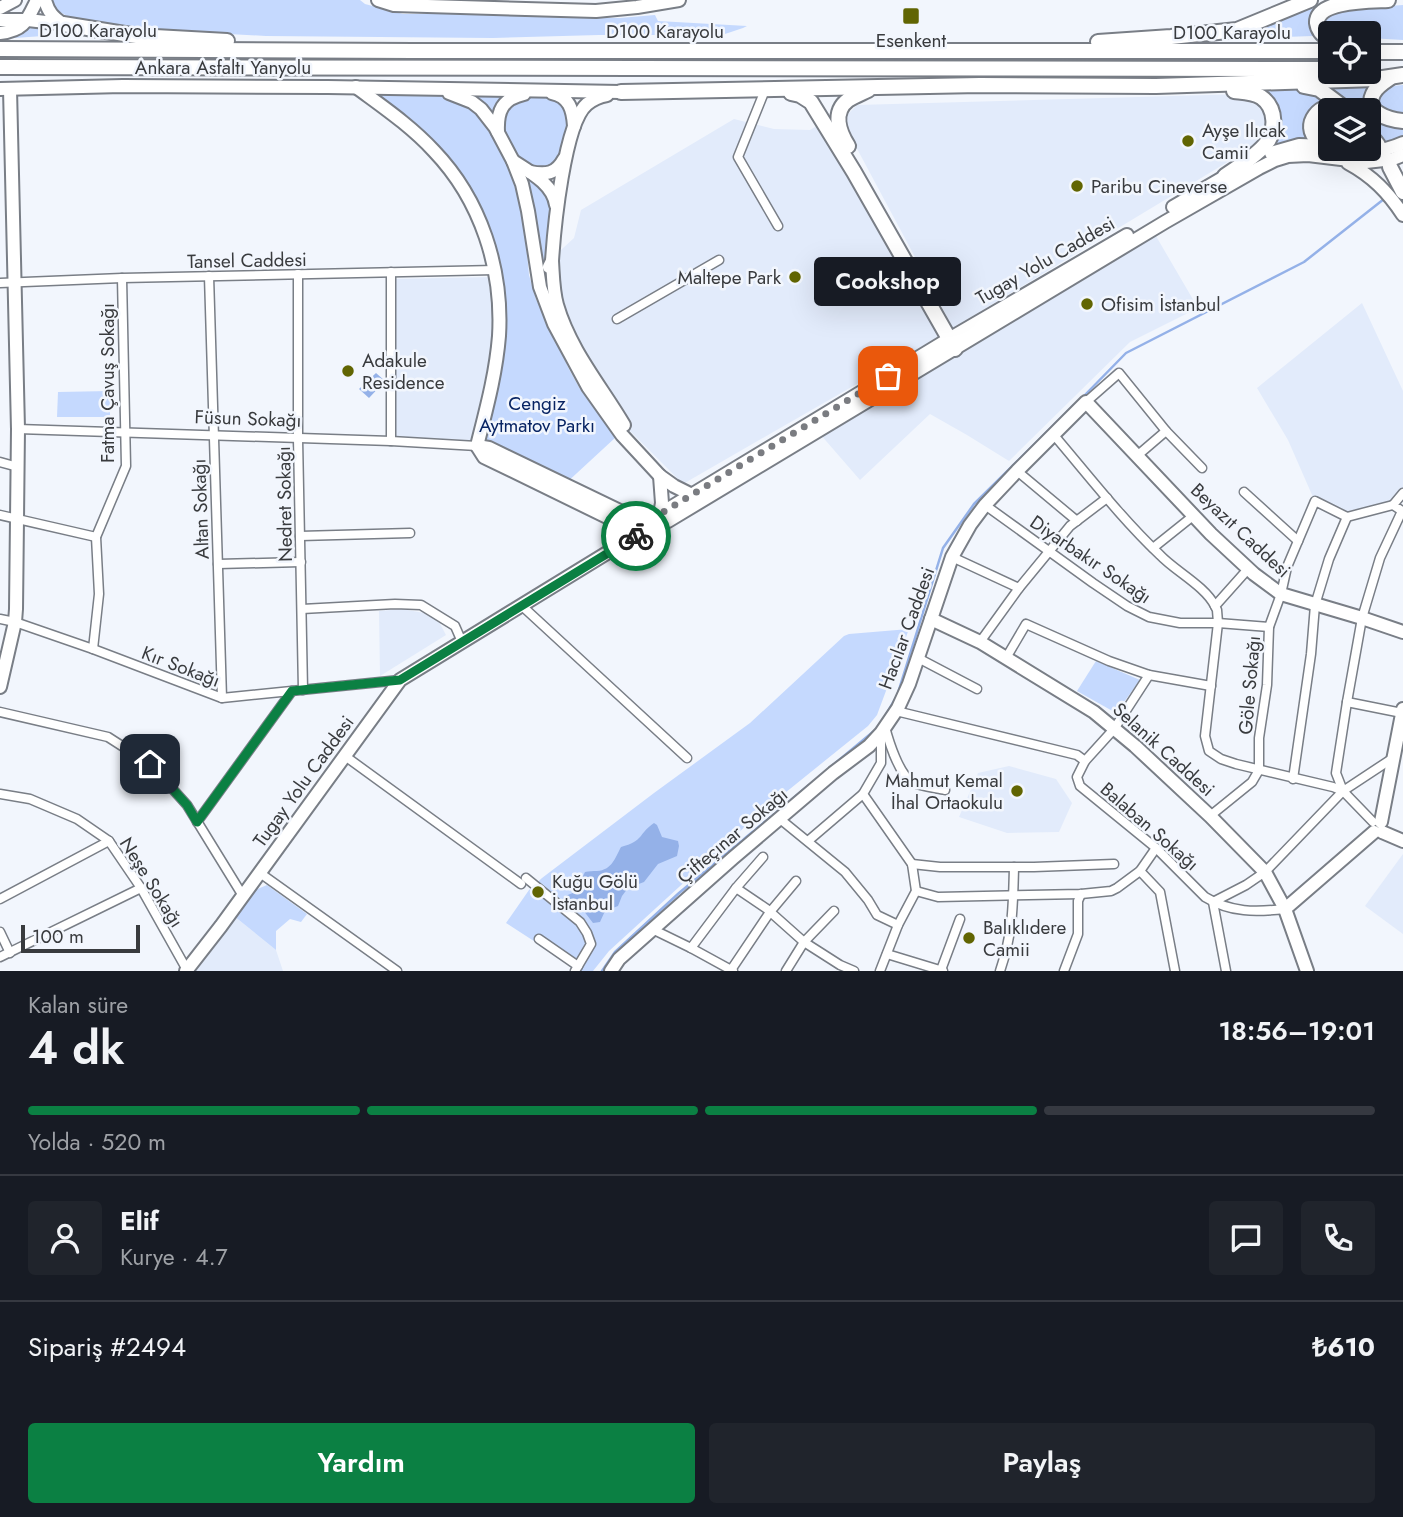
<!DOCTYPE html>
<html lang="tr">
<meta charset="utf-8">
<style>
body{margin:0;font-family:Jost,sans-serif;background:#20242c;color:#f1f3f6;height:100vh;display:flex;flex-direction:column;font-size:26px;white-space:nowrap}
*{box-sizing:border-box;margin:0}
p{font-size:23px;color:#9ea1a6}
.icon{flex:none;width:38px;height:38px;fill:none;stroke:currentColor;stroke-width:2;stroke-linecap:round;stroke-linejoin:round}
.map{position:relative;height:971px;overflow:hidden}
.sheet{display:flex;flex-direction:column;background:#171b24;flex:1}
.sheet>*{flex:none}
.buttons{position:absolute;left:1318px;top:21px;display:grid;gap:14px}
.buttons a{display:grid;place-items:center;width:63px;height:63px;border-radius:7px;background:#171b24;box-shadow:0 7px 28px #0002;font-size:35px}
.scale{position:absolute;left:21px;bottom:18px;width:119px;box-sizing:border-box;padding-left:7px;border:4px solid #393b3e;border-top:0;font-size:19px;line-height:24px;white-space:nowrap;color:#393b3e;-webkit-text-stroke:5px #f2f6fd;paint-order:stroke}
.pin{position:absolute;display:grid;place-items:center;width:60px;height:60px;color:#fff;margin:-30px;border-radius:14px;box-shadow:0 4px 10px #0006}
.courier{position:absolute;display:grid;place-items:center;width:70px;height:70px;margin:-35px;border:5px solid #0b8043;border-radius:50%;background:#fff;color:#222;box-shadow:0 2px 9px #0007}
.bubble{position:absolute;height:49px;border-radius:7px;background:#171b24;box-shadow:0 7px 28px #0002;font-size:23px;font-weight:600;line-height:49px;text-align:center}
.overview em{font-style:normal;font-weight:600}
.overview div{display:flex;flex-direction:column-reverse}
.overview{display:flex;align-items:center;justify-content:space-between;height:119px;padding:0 28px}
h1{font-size:46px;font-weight:600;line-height:52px}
.bar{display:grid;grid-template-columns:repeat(4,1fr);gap:10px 7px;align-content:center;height:84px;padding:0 28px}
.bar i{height:9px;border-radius:5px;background:#363941}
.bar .selected{background:#0b8043}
.bar p{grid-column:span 4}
.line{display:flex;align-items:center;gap:18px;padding:0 28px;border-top:2px solid #363941}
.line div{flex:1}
.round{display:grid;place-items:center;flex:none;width:74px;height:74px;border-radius:7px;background:#20242c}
.action{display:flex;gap:14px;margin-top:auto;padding:14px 28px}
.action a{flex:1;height:80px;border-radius:7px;background:#0b8043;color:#fff;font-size:28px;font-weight:600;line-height:80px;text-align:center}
.action a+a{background:#20242c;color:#f1f3f6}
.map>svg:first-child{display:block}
.built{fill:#e2ebfb}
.green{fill:#c5d9fe}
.water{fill:#94b1e8}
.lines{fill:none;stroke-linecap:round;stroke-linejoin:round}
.stream{stroke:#94b1e8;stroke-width:2.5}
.street-casing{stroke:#797e86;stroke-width:11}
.secondary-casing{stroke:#797e86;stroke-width:16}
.primary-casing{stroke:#797e86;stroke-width:16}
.highway-casing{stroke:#797e86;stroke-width:18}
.street{stroke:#fff;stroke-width:8}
.secondary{stroke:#fff;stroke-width:12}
.primary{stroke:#fff;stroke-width:12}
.highway{stroke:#fff;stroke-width:14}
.done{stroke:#7a7c81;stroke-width:7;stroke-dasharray:0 12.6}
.route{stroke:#0b8043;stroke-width:9}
.poi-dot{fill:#616502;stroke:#f2f6fd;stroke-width:2.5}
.labels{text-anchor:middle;stroke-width:5;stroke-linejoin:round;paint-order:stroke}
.street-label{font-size:19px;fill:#393b3e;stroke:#f2f6fd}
.poi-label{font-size:19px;fill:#393b3e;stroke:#f2f6fd;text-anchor:start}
.park-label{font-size:19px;fill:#082463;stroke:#f2f6fd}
</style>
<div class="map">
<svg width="1403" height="971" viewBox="0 0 1403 971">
<rect width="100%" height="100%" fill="#f2f6fd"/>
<g class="built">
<path d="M1244 94 1265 108 1270 128 1259 143 953 328 847 130 845 117 857 105Z"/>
<path d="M734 119 774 129 810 130 820 124 940 336 683 484 621 422 571 347 549 261 574 238 581 210Z"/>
<path d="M1153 231 1198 308 1130 342 1009 461 967 435 930 414 860 480 820 434Z"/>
<path d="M495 277V366L477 446 393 441 392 279Z"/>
<path d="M1362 303 1403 391V495L1393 508 1347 519 1316 504 1288 440 1257 388Z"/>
<path d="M402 609 424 613 439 622 446 635 380 676 379 611Z"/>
<path d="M1009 766 1056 779 1072 803 1059 832 1007 833 959 817 978 773Z"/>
<path d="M1403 854V934L1365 906Z"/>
<path d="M234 916 276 950 283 971H192Z"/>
</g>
<g class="green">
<path d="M51 0H360L365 4 403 14H455L620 18 655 15 658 21 747 26 743 28 725 34 673 35H599L493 38 266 36 118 28 78 22 58 11 51 3Z"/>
<path d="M1321 4C1311 14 1309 22 1313 36L1192 40Z"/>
<path d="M1403 5V40L1369 38 1368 33H1330L1325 31 1323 17 1332 10Z"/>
<path d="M29 27 45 28 43 36 0 39Z"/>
<path d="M1403 85V114L1383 111 1377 103C1381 88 1388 86 1403 85Z"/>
<path d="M1317 86H1370L1366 94 1403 125V136L1386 144 1369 122 1368 110H1358L1344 99Z"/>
<path d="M356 87 435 89 477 107 499 136 515 185 525 231 529 275 536 299 569 369 580 389 616 437 564 485 477 446 499 335 490 244 449 170Z"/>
<path d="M1263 87 1300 88 1334 102 1324 103 1310 140 1268 150 1277 132 1263 93Z"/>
<path d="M474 97H504L496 106 492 116Z"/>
<path d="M526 97H540L559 101 569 118C566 129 563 151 557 160 541 189 499 145 501 121 502 116 505 110 507 105Z"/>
<path d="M1330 111V142L1317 133 1316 121Z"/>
<path d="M522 174 547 191 552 206 549 261 542 278Z"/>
<path d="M110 391V417H57L58 392Z"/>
<path d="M909 629 877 715 868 726 760 813 609 951 593 971H580L506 923 529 890 542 878 654 793 750 723 844 636 849 634Z"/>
<path d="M1096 661 1140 680 1116 713 1077 691Z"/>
<path d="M267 885 307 914 301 922 290 919 276 931V950L234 916 253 891Z"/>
</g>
<g class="water">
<path d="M376 373 385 381 369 398 359 389Z"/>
<path d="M654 823 657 825 662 837 678 841 679 846 677 856 658 864 644 882 628 888 622 896 618 906 605 911 600 922 593 923 580 906 563 902V897L575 892 585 872C589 871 593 871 597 871 612 870 615 858 621 847 644 841 638 834 654 823Z"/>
</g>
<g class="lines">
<g class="stream">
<path d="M1082 398 1126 353 1304 262 1384 199"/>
<path d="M884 718 897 696 943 548 974 504 1074 405"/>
<path d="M833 765 874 731"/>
<path d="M602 971 615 952 679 893 809 785"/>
</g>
<g class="street-casing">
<g id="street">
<path d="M765 90 738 157 778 226"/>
<path d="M298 274V439L303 690"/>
<path d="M209 276 222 698"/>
<path d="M0 283 122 278 495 270"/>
<path d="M617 319 719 260"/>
<path d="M1086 402 1119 373 1166 431 1202 468"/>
<path d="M18 429 391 441 477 446"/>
<path d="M1053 434C1088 475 1121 518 1160 555 1175 571 1205 586 1215 606"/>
<path d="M391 441V272"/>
<path d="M1138 455 1166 431"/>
<path d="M0 462 18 467"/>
<path d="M1017 471 1077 521"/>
<path d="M1244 492 1298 541"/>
<path d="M985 505 1093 583 1127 606 1149 617 1180 623H1218L1269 627"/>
<path d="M0 515 96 537"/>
<path d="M300 536 410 533"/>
<path d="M1153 548 1193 516"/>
<path d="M952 557 1019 588"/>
<path d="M218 564 301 562"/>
<path d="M1248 569 1215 606 1217 610 1218 623 1205 736 1209 751 1221 759 1236 764 1333 787 1343 791 1373 822"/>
<path d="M521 605 687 758"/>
<path d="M302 609 395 604 421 605 455 626 462 642"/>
<path d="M0 619 15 622 93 649 222 698 400 680"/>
<path d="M980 642 1019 588 1070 526 1107 498"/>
<path d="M93 649 99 594 96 537 126 466 122 278"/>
<path d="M918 658 977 689"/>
<path d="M1006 658 1026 624 1109 661 1149 675 1211 686"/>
<path d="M1149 675 1114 729 1085 761 1077 777 1080 786 1156 848 1205 897C1231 913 1256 912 1285 909"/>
<path d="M1347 702 1402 713"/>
<path d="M896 711 1077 755 1085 761"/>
<path d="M0 712 108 737 150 764 187 805 243 896"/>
<path d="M885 727C889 742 899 774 912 782 919 786 936 788 945 790"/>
<path d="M345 756 521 884"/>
<path d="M1293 779 1311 654 1315 605 1329 559 1347 517"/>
<path d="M1343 791 1336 773 1347 702 1362 618 1380 558 1402 511 1393 505 1403 493"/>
<path d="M0 794 30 799 77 819 109 841 141 888 187 970"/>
<path d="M1210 816 1252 782 1259 770V738L1267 685 1269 627 1281 594 1287 567 1315 501 1347 517 1393 505"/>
<path d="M780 819 845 872 868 900 877 915 898 925"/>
<path d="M197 822 292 691"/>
<path d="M808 841 863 794"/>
<path d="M912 864 940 867H1034L1114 864"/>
<path d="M1140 871 1160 892 1175 971"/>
<path d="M260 873 397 971"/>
<path d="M526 878 580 922 587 933 591 944 575 971"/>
<path d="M736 888 767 909 804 942 840 965 854 971"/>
<path d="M916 891 938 897 1081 894 1111 891 1117 888 1140 871 1156 848"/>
<path d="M0 899 109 841"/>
<path d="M652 929 691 948 733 971"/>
<path d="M0 932 10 953"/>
<path d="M539 939 578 966"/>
<path d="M691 948 736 888 763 857"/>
<path d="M887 954 943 971"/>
<path d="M0 957 141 888"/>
<path d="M731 970 770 912 796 881"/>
<path d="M941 970 960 919"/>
<path d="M786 971 804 942 834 911"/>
<path d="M880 971 898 925 916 891 912 864 863 794 881 763V733"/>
<path d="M1000 971C1013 933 1013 906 1014 867"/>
<path d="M1064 971 1078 934V901L1081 894"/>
<path d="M1226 971 1213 902 1246 885 1265 872 1343 791 1393 758"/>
</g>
</g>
<g class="secondary-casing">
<g id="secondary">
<path d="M45 0C48 12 53 17 63 24"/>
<path d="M378 0 394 5 596 11 637 7 679 0"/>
<path d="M0 8 15 0"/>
<path d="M0 20H28L63 24"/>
<path d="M0 33C25 30 27 20 37 0"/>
<path d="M356 87C383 107 411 126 434 151 481 200 503 269 499 336 496 374 486 410 477 446"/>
<path d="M0 89 123 86 328 87 621 92"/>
<path d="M449 93 472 102 481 109 495 127 513 161 522 184 528 211 540 287 554 324 588 387 622 435 660 476"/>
<path d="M552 93C569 96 573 110 574 126"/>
<path d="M498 132C497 111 502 99 524 94"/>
<path d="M513 161C530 172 553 184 556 205"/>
<path d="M530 172C546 175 556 174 564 159"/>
<path d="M552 261C553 276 553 291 557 305 570 350 601 386 624 425"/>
<path d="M549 267 552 261C554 230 564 123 587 104 592 100 601 96 607 95"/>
<path d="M477 446 489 448 651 526"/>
<path d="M477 446 484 457 640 533"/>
<path d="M931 619 980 642 1094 712 1135 746 1210 816 1265 872 1285 909 1307 971"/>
<path d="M0 687 15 622 16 609 18 429 10 89"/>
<path d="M1381 822 1403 709"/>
<path d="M1382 832 1403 841"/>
<path d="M1285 909 1374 832"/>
<path d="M611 971 619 959 733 858 833 773 869 746 881 733 898 708 909 684 952 557 970 525 985 505 1017 471 1086 402 1211 534 1254 574 1281 594 1362 618 1403 632"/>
</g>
</g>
<g class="primary-casing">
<g id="primary">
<path d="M1337 149C1360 153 1381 153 1403 143"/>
<path d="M1271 153 1299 145 1328 146"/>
<path d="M1348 163C1372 176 1388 192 1403 215"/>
<path d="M1173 207 1233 172"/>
<path d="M660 476 674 486 692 495 693 501"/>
<path d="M660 514 662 503 660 476"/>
<path d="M651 526 660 514 949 339 1127 235"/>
<path d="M186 971 221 926 400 680 651 526 668 521 1165 222 1259 168 1275 160 1288 156 1308 155 1366 162 1393 159 1403 155"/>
</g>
</g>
<g class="highway-casing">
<g id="highway">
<path d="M63 24 137 36 227 41"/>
<path d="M1330 40C1323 36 1318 31 1317 23 1316 0 1371 1 1388 0"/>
<path d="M1098 42 1171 37 1237 30 1310 0"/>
<path d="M0 49 414 51H1330"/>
<path d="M1368 52H1403"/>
<path d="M0 67 1330 69"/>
<path d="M1390 78C1384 82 1376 87 1373 94 1364 113 1390 120 1403 121"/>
<path d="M1304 86 1319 89 1347 110"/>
<path d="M621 92 980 85 1156 86 1376 79 1403 75"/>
<path d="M791 93 800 95 811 102 854 172 955 349"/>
<path d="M1368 132 1378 145"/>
<path d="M848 146C839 132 832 112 848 100 854 96 862 93 868 90"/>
<path d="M1329 146C1325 144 1321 143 1318 140 1300 126 1320 99 1343 108"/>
<path d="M1390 167 1403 192"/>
<path d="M1225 176C1238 167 1253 158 1264 146 1277 133 1277 108 1261 97 1253 92 1243 92 1234 91"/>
</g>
</g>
<use href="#street" class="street"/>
<use href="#secondary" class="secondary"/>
<use href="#primary" class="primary"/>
<use href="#highway" class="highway"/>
</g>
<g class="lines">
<path class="done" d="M636 536 651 526 660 514 888 376"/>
<path class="route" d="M150 764 187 805 197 822 292 691 400 680 636 536"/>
</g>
<g class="poi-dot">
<rect x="902" y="7" width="18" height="18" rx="3.5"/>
<circle cx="1188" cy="141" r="7"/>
<circle cx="1077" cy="186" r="7"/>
<circle cx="795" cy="277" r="7"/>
<circle cx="1087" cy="304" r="7"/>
<circle cx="348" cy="371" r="7"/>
<circle cx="1017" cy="791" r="7"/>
<circle cx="538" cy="892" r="7"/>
<circle cx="969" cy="938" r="7"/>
</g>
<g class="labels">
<g class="street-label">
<text x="98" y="37">D100 Karayolu</text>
<text x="665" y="38">D100 Karayolu</text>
<text x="1232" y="39">D100 Karayolu</text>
<text x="223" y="74">Ankara Asfaltı Yanyolu</text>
<text transform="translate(247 260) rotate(-1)" y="7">Tansel Caddesi</text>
<text transform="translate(1045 260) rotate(-30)" y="7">Tugay Yolu Caddesi</text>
<text transform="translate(107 383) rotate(-90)" y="7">Fatma Çavuş Sokağı</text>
<text transform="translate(248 418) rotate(2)" y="7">Füsun Sokağı</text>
<text transform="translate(284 504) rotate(-91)" y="7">Nedret Sokağı</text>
<text transform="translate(200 509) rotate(-92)" y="7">Altan Sokağı</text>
<text transform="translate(1241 530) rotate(43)" y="7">Beyazıt Caddesi</text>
<text transform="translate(1091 559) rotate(34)" y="7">Diyarbakır Sokağı</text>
<text transform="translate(906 628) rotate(-70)" y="7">Hacılar Caddesi</text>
<text transform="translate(181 666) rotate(21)" y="7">Kır Sokağı</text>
<text transform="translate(1249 685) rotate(-85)" y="7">Göle Sokağı</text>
<text transform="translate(1164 749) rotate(42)" y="7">Selanik Caddesi</text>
<text transform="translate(303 781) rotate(-54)" y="7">Tugay Yolu Caddesi</text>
<text transform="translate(1150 826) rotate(41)" y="7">Balaban Sokağı</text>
<text transform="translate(732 835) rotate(-40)" y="7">Çifteçınar Sokağı</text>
<text transform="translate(152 882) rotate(58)" y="7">Neşe Sokağı</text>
</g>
<g class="poi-label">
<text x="911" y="47" text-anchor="middle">Esenkent</text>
<text x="1202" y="137">Ayşe Ilıcak<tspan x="1202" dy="22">Camii</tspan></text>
<text x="1091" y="193">Paribu Cineverse</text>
<text x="781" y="284" text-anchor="end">Maltepe Park</text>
<text x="1101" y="311">Ofisim İstanbul</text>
<text x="362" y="367">Adakule<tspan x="362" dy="22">Residence</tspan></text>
<text x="1003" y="787" text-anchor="end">Mahmut Kemal<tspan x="1003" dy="22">İhal Ortaokulu</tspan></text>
<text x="552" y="888">Kuğu Gölü<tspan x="552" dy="22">İstanbul</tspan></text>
<text x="983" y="934">Balıklıdere<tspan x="983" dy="22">Camii</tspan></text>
</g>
<g class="park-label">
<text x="537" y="410">Cengiz<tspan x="537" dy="22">Aytmatov Parkı</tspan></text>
</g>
</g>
</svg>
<div class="buttons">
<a><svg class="icon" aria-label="locate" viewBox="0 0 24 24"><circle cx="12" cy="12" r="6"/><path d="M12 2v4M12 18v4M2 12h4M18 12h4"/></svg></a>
<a><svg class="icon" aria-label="layers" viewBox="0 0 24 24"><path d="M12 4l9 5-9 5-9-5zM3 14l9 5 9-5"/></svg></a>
</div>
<div class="scale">100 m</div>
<div class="pin" style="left:888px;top:376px;background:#ea580c"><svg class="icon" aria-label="bag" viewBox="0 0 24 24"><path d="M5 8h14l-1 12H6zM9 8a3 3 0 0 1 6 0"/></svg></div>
<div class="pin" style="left:150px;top:764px;background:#1f2937"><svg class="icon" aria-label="home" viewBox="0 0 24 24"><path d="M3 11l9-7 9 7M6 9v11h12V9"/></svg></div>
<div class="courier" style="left:636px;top:536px"><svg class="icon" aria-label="bike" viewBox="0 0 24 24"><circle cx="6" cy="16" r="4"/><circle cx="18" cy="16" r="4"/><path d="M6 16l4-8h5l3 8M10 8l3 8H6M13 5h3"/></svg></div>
<div class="bubble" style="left:814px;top:257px;width:147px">Cookshop</div>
</div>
<section class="sheet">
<div class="overview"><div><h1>4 dk</h1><p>Kalan süre</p></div><em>18:56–19:01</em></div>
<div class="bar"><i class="selected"></i><i class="selected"></i><i class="selected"></i><i></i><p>Yolda · 520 m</p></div>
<div class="line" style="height:126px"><a class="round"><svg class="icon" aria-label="person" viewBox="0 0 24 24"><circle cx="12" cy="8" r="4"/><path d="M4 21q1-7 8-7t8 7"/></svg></a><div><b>Elif</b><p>Kurye · 4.7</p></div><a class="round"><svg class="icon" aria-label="chat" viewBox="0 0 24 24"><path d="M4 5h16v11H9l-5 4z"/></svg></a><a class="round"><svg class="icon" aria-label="phone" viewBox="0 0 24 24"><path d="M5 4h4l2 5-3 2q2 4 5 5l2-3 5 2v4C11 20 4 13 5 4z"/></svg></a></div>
<div class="line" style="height:91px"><div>Sipariş #2494</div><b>₺610</b></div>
<div class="action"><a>Yardım</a><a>Paylaş</a></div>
</section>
